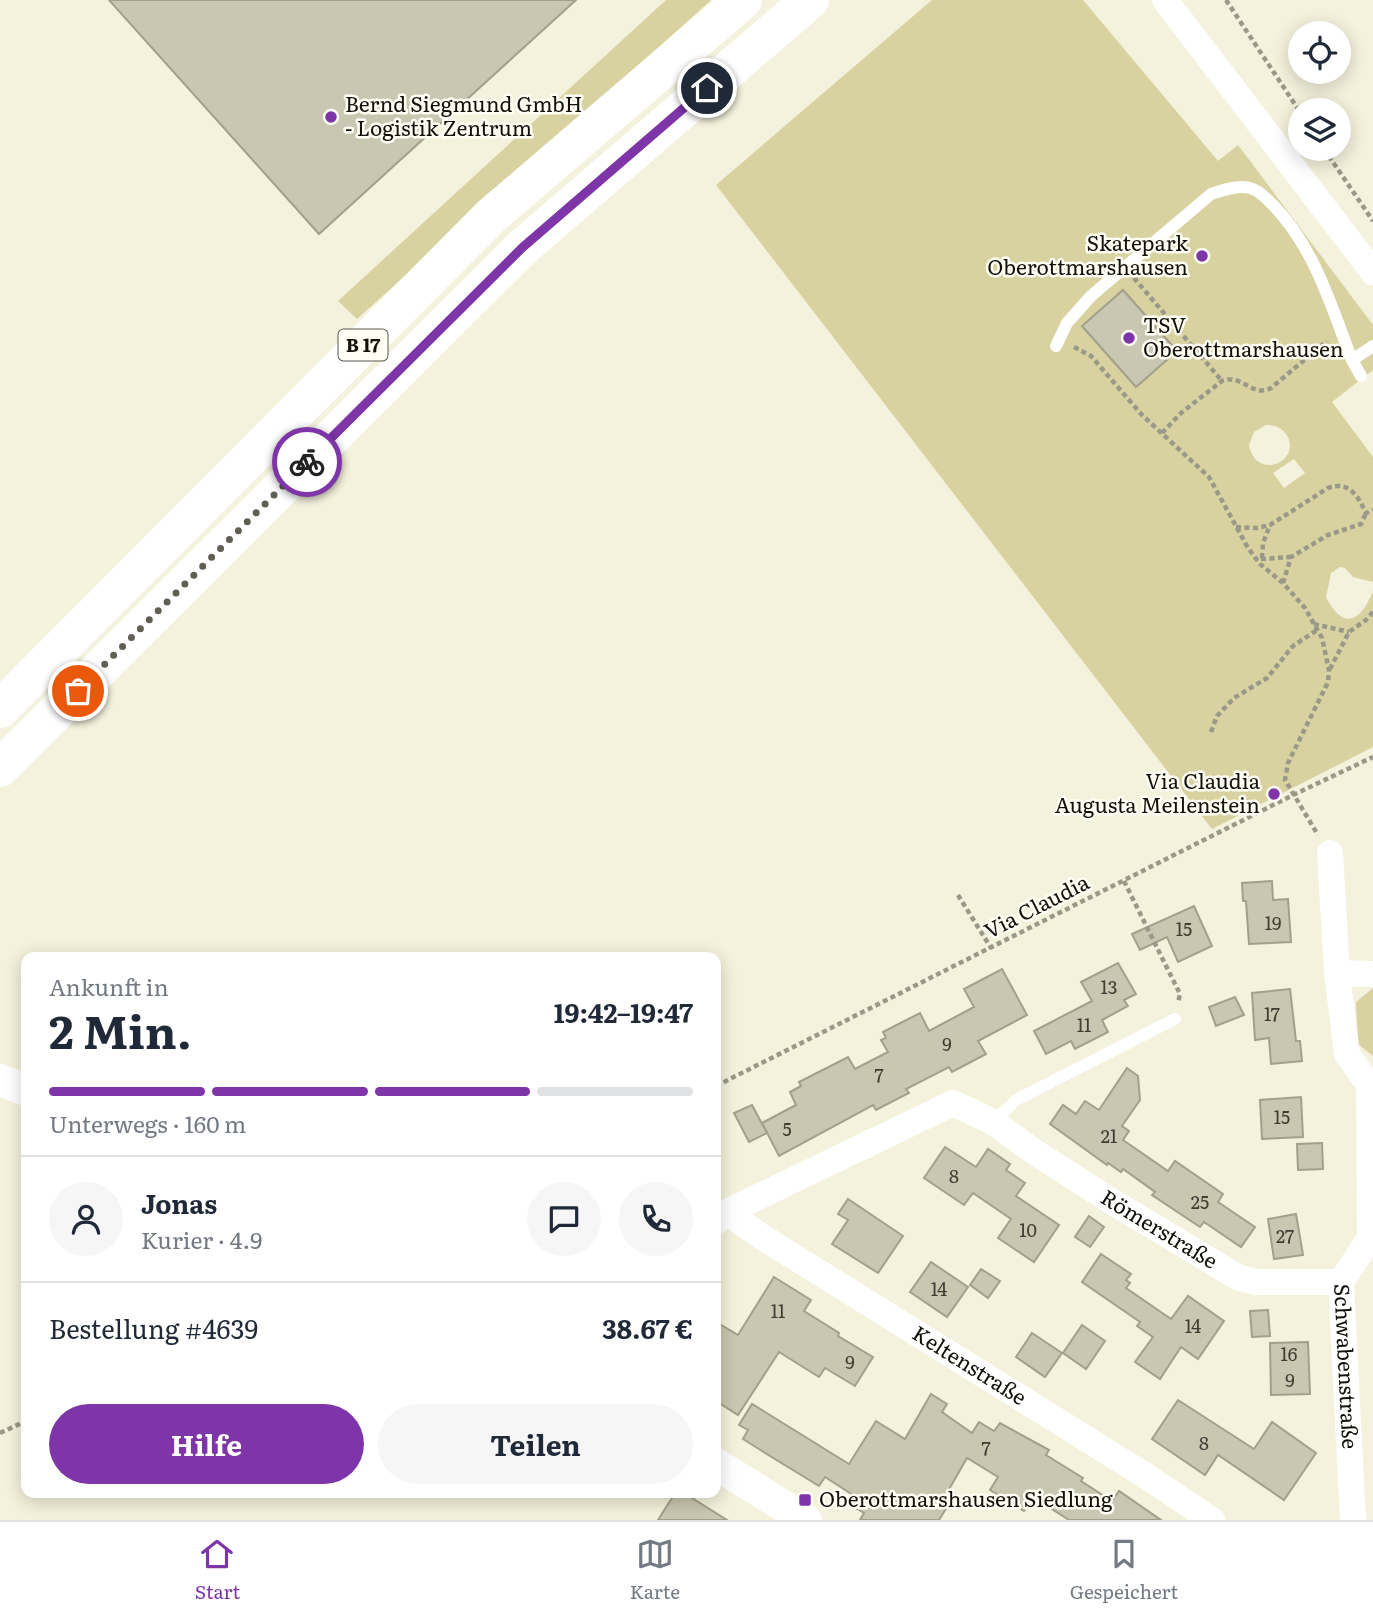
<!DOCTYPE html>
<html lang="de">
<meta charset="utf-8">
<style>
body{margin:0;font-family:Literata,serif;background:#f6f6f7;color:#1f2937;height:100vh;display:flex;flex-direction:column;font-size:26px;white-space:nowrap}
*{box-sizing:border-box;margin:0}
p{font-size:23px;color:#747a83}
.icon{flex:none;width:38px;height:38px;fill:none;stroke:currentColor;stroke-width:2;stroke-linecap:round;stroke-linejoin:round}
.map{position:relative;flex:1;overflow:hidden}
.details{position:absolute;left:21px;top:952px;width:700px;height:546px;display:flex;flex-direction:column;background:#fff;border-radius:14px;box-shadow:0 4px 18px #0003}
.details>*{flex:none}
.fabs{position:absolute;left:1288px;top:21px;display:grid;gap:14px}
.fabs a{display:grid;place-items:center;width:63px;height:63px;border-radius:50%;background:#fff;box-shadow:0 4px 18px #0003;font-size:35px}
.pin{position:absolute;display:grid;place-items:center;width:60px;height:60px;color:#fff;margin:-30px;border:4px solid #fff;border-radius:50%;box-shadow:0 2px 7px #0007}
.courier{position:absolute;display:grid;place-items:center;width:70px;height:70px;margin:-35px;border:5px solid #7e35a7;border-radius:50%;background:#fff;color:#222;box-shadow:0 2px 9px #0007}
.overview em{font-style:normal;font-weight:700}
.overview div{display:flex;flex-direction:column-reverse}
.overview{display:flex;align-items:center;justify-content:space-between;height:119px;padding:0 28px}
h1{font-size:46px;font-weight:700;line-height:52px}
.bar{display:grid;grid-template-columns:repeat(4,1fr);gap:10px 7px;align-content:center;height:84px;padding:0 28px}
.bar i{height:9px;border-radius:5px;background:#e0e1e3}
.bar .selected{background:#7e35a7}
.bar p{grid-column:span 4}
.line{display:flex;align-items:center;gap:18px;padding:0 28px;border-top:2px solid #e0e1e3}
.line div{flex:1}
.round{display:grid;place-items:center;flex:none;width:74px;height:74px;border-radius:37px;background:#f6f6f7}
.button{display:flex;gap:14px;margin-top:auto;padding:14px 28px}
.button a{flex:1;height:80px;border-radius:42px;background:#7e35a7;color:#fff;font-size:28px;font-weight:700;line-height:80px;text-align:center}
.button a+a{background:#f6f6f7;color:#1f2937}
.menu{display:flex;justify-content:space-around;align-items:center;height:98px;border-top:2px solid #e0e1e3;background:#fff;font-size:19px;color:#747a83}
.menu a{display:grid;justify-items:center;gap:4px}
.menu .selected{color:#7e35a7}
.map>svg:first-child{display:block}
.green{fill:#d8d1a0;fill-rule:evenodd}
.building{fill:#c9c6b1;stroke:#a29f8b;stroke-width:2}
.lines{fill:none;stroke-linecap:round;stroke-linejoin:round}
.path{stroke:#9a9888;stroke-width:4.5;stroke-dasharray:5 3.5;stroke-linecap:butt}
.service{stroke:#fff;stroke-width:12}
.minor{stroke:#fff;stroke-width:26}
.tertiary{stroke:#fff;stroke-width:32}
.trunk{stroke:#fff;stroke-width:38}
.done{stroke:#615f53;stroke-width:7;stroke-dasharray:0 12.6}
.route{stroke:#7e35a7;stroke-width:9}
.poi-dot{fill:#7e35a7;stroke:#fffef5;stroke-width:2.5}
.labels{text-anchor:middle;stroke-width:5;stroke-linejoin:round;paint-order:stroke}
.number-label{font-size:18px;fill:#403e33}
.shield{fill:#fffef5;stroke:#595850;stroke-width:2}
.shield-label{font-size:19px;font-weight:bold;fill:#121109}
.poi-label{font-size:21px;fill:#121109;stroke:#fffef5;text-anchor:start}
.street-label{font-size:21px;fill:#121109;stroke:#fffef5}
</style>
<div class="map">
<svg width="1373" height="1520" viewBox="0 0 1373 1520">
<rect width="100%" height="100%" fill="#f4f1dc"/>
<g class="green">
<path d="M666 0H711L357 319 338 301Z"/>
<path d="M932 0H1083L1218 161 1238 145 1373 325V370L1332 402 1373 457V582L1353 577 1345 568 1340 567 1331 573 1326 597C1343 631 1361 622 1373 591V747L1212 829 716 185ZM1266 425C1274 425 1281 427 1286 434 1304 460 1256 483 1249 445L1254 432ZM1294 459 1305 473 1284 488 1273 473Z"/>
<path d="M1373 988V1056L1358 1044 1356 1002Z"/>
</g>
<g class="building">
<path d="M109 0H576L319 234Z"/>
<path d="M1123 290 1177 351 1136 387 1082 326Z"/>
<path d="M1272 881 1273 900 1288 899 1291 942 1249 944 1246 901H1243L1242 883Z"/>
<path d="M1194 906 1212 946 1178 962 1167 937 1140 950 1132 934Z"/>
<path d="M1118 963 1136 994 1124 1000 1128 1006 1102 1020 1108 1032 1075 1049 1071 1041 1046 1054 1034 1031 1092 1001 1081 982Z"/>
<path d="M1002 969 1027 1015 978 1041 986 1054 952 1072 949 1067 906 1089 909 1093 876 1110 873 1105 779 1156 762 1123 796 1105 790 1092 801 1086 799 1082 848 1057 855 1069 888 1052 881 1040 886 1038 883 1032 920 1013 929 1031 974 1007 964 989Z"/>
<path d="M1290 989 1296 1041H1300L1302 1061 1271 1064 1269 1038 1255 1040 1252 993Z"/>
<path d="M1235 997 1244 1015 1216 1026 1209 1007Z"/>
<path d="M1127 1068 1138 1076 1140 1100 1122 1126 1129 1131 1123 1140 1168 1171 1175 1161 1223 1194 1218 1202 1255 1227 1241 1247 1204 1222 1200 1227 1152 1195 1155 1192 1123 1169 1121 1172 1108 1163 1107 1165 1050 1124 1063 1105 1076 1114 1085 1101 1099 1110Z"/>
<path d="M1301 1097 1303 1137 1262 1139 1260 1100Z"/>
<path d="M752 1105 767 1133 749 1142 734 1113Z"/>
<path d="M1322 1143 1323 1169 1298 1170 1297 1144Z"/>
<path d="M945 1147 976 1167 988 1149 1010 1164 1006 1170 1025 1183 1016 1196 1059 1225 1034 1262 998 1238 1011 1219 973 1193 964 1205 924 1178Z"/>
<path d="M848 1199 903 1236 878 1273 832 1244 848 1220 838 1214Z"/>
<path d="M1296 1214 1303 1255 1274 1259 1268 1219Z"/>
<path d="M1089 1216 1104 1227 1090 1247 1075 1237Z"/>
<path d="M1101 1254 1131 1274 1126 1280 1130 1283 1126 1288 1171 1319 1188 1296 1224 1321 1198 1359 1181 1347 1160 1379 1135 1362 1153 1337 1137 1326 1140 1322 1082 1282Z"/>
<path d="M931 1262 968 1287 947 1317 910 1292Z"/>
<path d="M981 1269 1000 1281 988 1298 970 1285Z"/>
<path d="M774 1277 811 1300 804 1311 839 1333 838 1336 873 1357 855 1386 825 1368 819 1377 779 1352 738 1415 716 1401V1322L738 1335Z"/>
<path d="M1268 1310 1270 1336 1252 1337 1250 1311Z"/>
<path d="M1082 1325 1105 1341 1086 1369 1063 1353Z"/>
<path d="M1032 1333 1062 1353 1045 1377 1016 1357Z"/>
<path d="M1308 1342 1310 1394 1271 1395 1270 1343Z"/>
<path d="M931 1394 947 1404 942 1412 972 1433 979 1422 994 1431 1000 1423 1049 1450 1046 1455 1083 1478 1081 1481 1112 1501 1119 1491 1161 1520H1069L1033 1497 1024 1511 990 1490 998 1477 967 1458 948 1491 955 1494 939 1520H860L864 1513 851 1505 856 1497 825 1477 819 1486 762 1451 743 1439 748 1430 739 1425 752 1404 849 1464 876 1421 905 1439Z"/>
<path d="M1178 1400 1254 1449 1272 1422 1316 1453 1284 1500 1218 1455 1205 1475 1152 1439Z"/>
<path d="M675 1493H684L727 1520H658Z"/>
</g>
<g class="lines">
<g class="path">
<path d="M1226 0 1300 112"/>
<path d="M1324 149 1373 221"/>
<path d="M1134 278 1222 381"/>
<path d="M1074 347 1091 356 1142 415 1209 477 1248 548 1260 564 1283 583 1305 608 1322 638 1329 670 1328 682 1288 763 1285 780 1318 835"/>
<path d="M1162 433 1181 413 1222 381C1242 373 1252 398 1271 388L1327 341"/>
<path d="M1236 527 1257 528 1270 525 1328 488C1349 480 1358 496 1366 513L1373 510"/>
<path d="M1262 558 1263 543 1270 525"/>
<path d="M1261 559 1291 557"/>
<path d="M1283 583 1291 557 1328 535 1361 524 1366 513"/>
<path d="M1314 624 1349 632"/>
<path d="M1330 669 1349 632 1366 620 1373 612"/>
<path d="M1211 732 1217 716 1234 698 1267 678 1293 646 1317 630"/>
<path d="M1124 881 1180 994 1178 1003"/>
<path d="M958 895 991 948"/>
<path d="M716 1086 1293 795 1373 757"/>
<path d="M0 1433 26 1421"/>
</g>
<g class="service">
<path d="M1056 346 1067 323 1091 296 1211 194C1224 190 1240 184 1253 189 1261 192 1268 200 1274 206 1315 249 1331 306 1352 360L1373 346"/>
<path d="M1352 360 1361 376"/>
<path d="M993 1122 1016 1100 1175 1019"/>
</g>
<g class="minor">
<path d="M1165 0 1373 272"/>
<path id="s1" d="M1330 853 1337 973 1347 1054 1369 1085 1370 1238 1341 1282 1353 1520"/>
<path d="M1337 973 1373 974"/>
<path id="s2" d="M727 1212 759 1235 1146 1476 1212 1520"/>
<path id="s3" d="M716 1222 727 1212 953 1103 993 1122 1033 1151 1111 1201 1239 1278 1256 1282H1341"/>
</g>
<g class="tertiary">
<path d="M0 1080 26 1090"/>
<path d="M716 1464 806 1520"/>
</g>
<g class="trunk">
<path d="M0 709 491 216 743 0"/>
<path d="M0 768 523 247 810 0"/>
</g>
</g>
<g class="lines">
<path class="done" d="M78 691 307 462"/>
<path class="route" d="M307 462 523 247 707 88"/>
</g>
<g class="poi-dot">
<circle cx="331" cy="117" r="7"/>
<circle cx="1202" cy="256" r="7"/>
<circle cx="1129" cy="338" r="7"/>
<circle cx="1274" cy="794" r="7"/>
<rect x="798" y="1493" width="14" height="14" rx="3.5"/>
</g>
<g class="labels">
<g class="number-label">
<text x="1273" y="930">19</text>
<text x="1184" y="936">15</text>
<text x="1109" y="994">13</text>
<text x="1272" y="1021">17</text>
<text x="1084" y="1032">11</text>
<text x="947" y="1051">9</text>
<text x="879" y="1082">7</text>
<text x="1282" y="1124">15</text>
<text x="787" y="1136">5</text>
<text x="1109" y="1143">21</text>
<text x="954" y="1183">8</text>
<text x="1200" y="1209">25</text>
<text x="1028" y="1237">10</text>
<text x="1285" y="1243">27</text>
<text x="939" y="1296">14</text>
<text x="778" y="1318">11</text>
<text x="1193" y="1333">14</text>
<text x="1289" y="1361">16</text>
<text x="850" y="1369">9</text>
<text x="1290" y="1387">9</text>
<text x="1204" y="1450">8</text>
<text x="986" y="1455">7</text>
</g>
<rect class="shield" x="338.5" y="329.5" width="49" height="31" rx="5"/>
<g class="shield-label">
<text x="363" y="352">B 17</text>
</g>
<g class="poi-label">
<text x="345" y="112">Bernd Siegmund GmbH<tspan x="345" dy="24">- Logistik Zentrum</tspan></text>
<text x="1188" y="251" text-anchor="end">Skatepark<tspan x="1188" dy="24">Oberottmarshausen</tspan></text>
<text x="1143" y="333">TSV<tspan x="1143" dy="24">Oberottmarshausen</tspan></text>
<text x="1260" y="789" text-anchor="end">Via Claudia<tspan x="1260" dy="24">Augusta Meilenstein</tspan></text>
<text x="819" y="1507">Oberottmarshausen Siedlung</text>
</g>
<g class="street-label">
<text transform="translate(1037 907) rotate(-27)" y="7">Via Claudia</text>
<text dy="7" stroke="none"><textPath href="#s3" startOffset="508">Römerstraße</textPath></text>
<text dy="7" stroke="none"><textPath href="#s2" startOffset="287">Keltenstraße</textPath></text>
<text dy="7" stroke="none"><textPath href="#s1" startOffset="530">Schwabenstraße</textPath></text>
</g>
</g>
</svg>
<div class="fabs">
<a><svg class="icon" aria-label="locate" viewBox="0 0 24 24"><circle cx="12" cy="12" r="6"/><path d="M12 2v4M12 18v4M2 12h4M18 12h4"/></svg></a>
<a><svg class="icon" aria-label="layers" viewBox="0 0 24 24"><path d="M12 4l9 5-9 5-9-5zM3 14l9 5 9-5"/></svg></a>
</div>
<div class="pin" style="left:78px;top:691px;background:#ea580c"><svg class="icon" aria-label="bag" viewBox="0 0 24 24"><path d="M5 8h14l-1 12H6zM9 8a3 3 0 0 1 6 0"/></svg></div>
<div class="pin" style="left:707px;top:88px;background:#1f2937"><svg class="icon" aria-label="home" viewBox="0 0 24 24"><path d="M3 11l9-7 9 7M6 9v11h12V9"/></svg></div>
<div class="courier" style="left:307px;top:462px"><svg class="icon" aria-label="bike" viewBox="0 0 24 24"><circle cx="6" cy="16" r="4"/><circle cx="18" cy="16" r="4"/><path d="M6 16l4-8h5l3 8M10 8l3 8H6M13 5h3"/></svg></div>
<section class="details">
<div class="overview"><div><h1>2 Min.</h1><p>Ankunft in</p></div><em>19:42–19:47</em></div>
<div class="bar"><i class="selected"></i><i class="selected"></i><i class="selected"></i><i></i><p>Unterwegs · 160 m</p></div>
<div class="line" style="height:126px"><a class="round"><svg class="icon" aria-label="person" viewBox="0 0 24 24"><circle cx="12" cy="8" r="4"/><path d="M4 21q1-7 8-7t8 7"/></svg></a><div><b>Jonas</b><p>Kurier · 4.9</p></div><a class="round"><svg class="icon" aria-label="chat" viewBox="0 0 24 24"><path d="M4 5h16v11H9l-5 4z"/></svg></a><a class="round"><svg class="icon" aria-label="phone" viewBox="0 0 24 24"><path d="M5 4h4l2 5-3 2q2 4 5 5l2-3 5 2v4C11 20 4 13 5 4z"/></svg></a></div>
<div class="line" style="height:91px"><div>Bestellung #4639</div><b>38.67 €</b></div>
<div class="button"><a>Hilfe</a><a>Teilen</a></div>
</section>
</div>
<nav class="menu">
<a class="selected"><svg class="icon" aria-label="home" viewBox="0 0 24 24"><path d="M3 11l9-7 9 7M6 9v11h12V9"/></svg>Start</a>
<a><svg class="icon" aria-label="map" viewBox="0 0 24 24"><path d="M3 6l6-2 6 2 6-2v14l-6 2-6-2-6 2zM9 4v14M15 6v14"/></svg>Karte</a>
<a><svg class="icon" aria-label="saved" viewBox="0 0 24 24"><path d="M7 4h10v16l-5-4-5 4z"/></svg>Gespeichert</a>
</nav>
